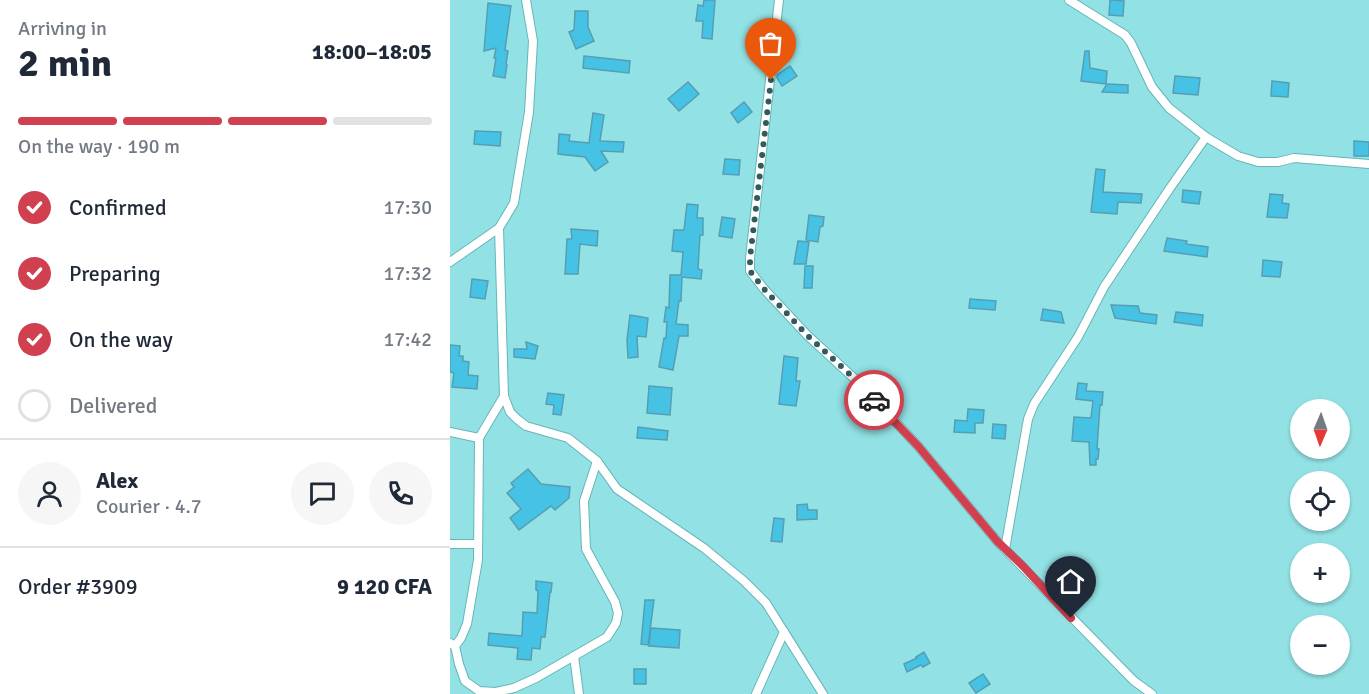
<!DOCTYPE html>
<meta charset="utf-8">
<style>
body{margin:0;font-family:Signika,sans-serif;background:#f6f6f7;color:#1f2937;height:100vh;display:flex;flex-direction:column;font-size:22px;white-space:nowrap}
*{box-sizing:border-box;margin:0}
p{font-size:20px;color:#747a83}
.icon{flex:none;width:33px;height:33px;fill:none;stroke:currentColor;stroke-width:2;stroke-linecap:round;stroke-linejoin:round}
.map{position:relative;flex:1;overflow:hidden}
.drawer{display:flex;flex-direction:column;background:#fff;width:450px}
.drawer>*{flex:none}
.needle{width:39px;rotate:182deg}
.buttons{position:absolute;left:840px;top:399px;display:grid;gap:12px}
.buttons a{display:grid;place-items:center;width:60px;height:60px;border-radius:50%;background:#fff;box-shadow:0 2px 4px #0004;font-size:30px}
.pin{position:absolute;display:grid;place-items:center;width:51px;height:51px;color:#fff;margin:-62px -26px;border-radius:50% 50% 50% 0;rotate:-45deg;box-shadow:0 0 6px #0007}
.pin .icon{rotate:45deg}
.courier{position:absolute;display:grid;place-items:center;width:60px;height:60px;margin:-30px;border:4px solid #d0404f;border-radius:50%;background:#fff;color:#222;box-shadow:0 2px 8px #0007}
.overview em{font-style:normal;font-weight:800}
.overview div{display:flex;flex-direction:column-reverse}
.overview{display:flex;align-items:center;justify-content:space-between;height:102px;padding:0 18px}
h1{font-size:39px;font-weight:800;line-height:45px}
.bar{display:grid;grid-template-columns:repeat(4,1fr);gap:9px 6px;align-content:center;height:72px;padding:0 18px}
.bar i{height:8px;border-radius:4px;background:#e0e1e3}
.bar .active{background:#d0404f}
.bar p{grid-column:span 4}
.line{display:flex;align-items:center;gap:15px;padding:0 18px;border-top:2px solid #e0e1e3}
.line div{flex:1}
.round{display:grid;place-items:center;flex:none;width:63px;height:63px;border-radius:32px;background:#f6f6f7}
ol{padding:0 18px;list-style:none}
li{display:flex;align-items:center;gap:18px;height:66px}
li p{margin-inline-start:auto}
li .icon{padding:6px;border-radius:50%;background:#d0404f;color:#fff;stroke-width:4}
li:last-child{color:#747a83}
li i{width:33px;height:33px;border:3px solid #e0e1e3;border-radius:50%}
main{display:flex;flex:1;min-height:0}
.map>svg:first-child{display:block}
.building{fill:#46c3e4;stroke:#569eb3;stroke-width:1.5}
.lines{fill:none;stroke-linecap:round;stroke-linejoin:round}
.street-casing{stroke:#65b5b9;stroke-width:10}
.street{stroke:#fff;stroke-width:8}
.done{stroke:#335b5d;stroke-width:6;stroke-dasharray:0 10.8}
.route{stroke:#d0404f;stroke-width:8}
</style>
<main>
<section class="drawer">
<div class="overview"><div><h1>2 min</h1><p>Arriving in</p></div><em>18:00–18:05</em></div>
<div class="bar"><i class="active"></i><i class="active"></i><i class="active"></i><i></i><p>On the way · 190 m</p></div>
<ol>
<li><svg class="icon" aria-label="check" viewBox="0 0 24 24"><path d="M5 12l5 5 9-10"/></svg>Confirmed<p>17:30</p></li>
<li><svg class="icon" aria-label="check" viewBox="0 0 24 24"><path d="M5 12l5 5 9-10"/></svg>Preparing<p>17:32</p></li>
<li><svg class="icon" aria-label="check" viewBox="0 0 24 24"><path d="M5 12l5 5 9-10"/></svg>On the way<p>17:42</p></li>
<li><i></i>Delivered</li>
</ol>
<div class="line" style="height:108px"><a class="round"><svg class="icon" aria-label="person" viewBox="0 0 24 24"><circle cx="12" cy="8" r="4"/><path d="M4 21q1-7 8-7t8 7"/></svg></a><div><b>Alex</b><p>Courier · 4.7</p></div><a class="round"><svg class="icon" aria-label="chat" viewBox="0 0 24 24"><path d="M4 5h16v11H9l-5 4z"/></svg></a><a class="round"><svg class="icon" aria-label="phone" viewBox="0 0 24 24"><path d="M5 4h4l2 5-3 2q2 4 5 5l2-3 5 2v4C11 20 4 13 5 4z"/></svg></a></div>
<div class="line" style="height:78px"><div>Order #3909</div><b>9 120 CFA</b></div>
</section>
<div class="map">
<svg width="919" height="694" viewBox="0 0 919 694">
<rect width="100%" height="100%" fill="#92e2e5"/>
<g class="building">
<path d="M254 0H265L262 39 252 38 253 21H246L248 5 253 6Z"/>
<path d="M660 0 674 1 673 16 659 15Z"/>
<path d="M38 3 61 6 55 50 58 51 56 64 57 65 55 78 43 76 46 58H44L46 48 34 51Z"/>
<path d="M125 11H138V27L144 41 126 49 119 32 124 30Z"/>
<path d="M635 51H639L640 68 657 71 656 84 631 81Z"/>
<path d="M134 56 180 61 179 73 133 68Z"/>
<path d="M340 66 347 76 332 86 327 78V75Z"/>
<path d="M725 76 750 78 748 95 723 93Z"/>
<path d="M822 81 839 83 838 97 821 96Z"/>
<path d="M238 82 249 94 229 111 218 99Z"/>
<path d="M657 84 678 85V93L652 92Z"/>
<path d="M294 102 302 112 288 123 281 113Z"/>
<path d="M143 113 154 115 150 141 174 142 173 152 151 151 158 162 145 171 135 157 108 154 109 134 120 135 119 141 139 143Z"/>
<path d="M25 131 51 132 50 146 24 144Z"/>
<path d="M904 141 919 142V156H904Z"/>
<path d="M275 159 290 160 289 175 273 174Z"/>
<path d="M646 169 655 170 653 192 692 194 691 203 668 202 667 214 641 212Z"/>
<path d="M733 190 751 192 749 204 732 202Z"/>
<path d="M820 194 833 195 832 203 839 204 837 218 817 217Z"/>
<path d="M237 204 248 205 247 218H253V235H250L248 269 252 270 251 279 232 277 231 301H229L226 324 238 325V336H229L223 370 209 367 214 338H216L217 322H214L216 307 219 308 220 275H231L233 252 222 251 224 230H234Z"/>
<path d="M359 215 374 217 373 226 370 227 368 242 356 240Z"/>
<path d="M272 217 285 219 282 238 269 236Z"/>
<path d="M121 229 148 231 147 246 130 244 128 274H115L117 239H122Z"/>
<path d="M717 238 737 241 736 244 758 247 757 257 714 251Z"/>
<path d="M348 241 359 242 356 264H344Z"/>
<path d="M813 260 832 262 830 277 812 276Z"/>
<path d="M355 266H363L362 288H354Z"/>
<path d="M22 279 38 281 35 299 20 297Z"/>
<path d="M520 299 546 301 545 310 519 308Z"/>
<path d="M661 305 688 306 690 313 707 315 706 324 665 318Z"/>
<path d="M593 309 611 312 614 323 591 320Z"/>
<path d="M726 312 753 315 752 326 724 322Z"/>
<path d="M180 315 198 318 196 337 187 336 188 357 178 358 177 340Z"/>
<path d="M76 342 88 346 85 359 64 357V349H77Z"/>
<path d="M0 345 10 346 9 356H13V361L19 362 18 375 28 376 27 389 2 387 4 373 0 372Z"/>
<path d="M334 356 348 358 346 381H350L346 406 329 404Z"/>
<path d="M628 383 637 384 636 391 653 392 652 405H650L647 449H649L648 459H646V465H640L639 442 622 441 624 417 641 418 643 401 626 399Z"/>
<path d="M199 386 222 388 220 415 197 413Z"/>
<path d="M98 393 114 395 111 415 103 414 104 405 96 404Z"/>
<path d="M518 409 534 410 533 423H525V433L504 432 505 420 517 421Z"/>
<path d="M543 424 556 425 555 439 542 438Z"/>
<path d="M188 427 218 431 217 440 187 438Z"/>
<path d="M78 469 91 484 120 487 119 498 105 510 101 506 69 530 60 518 71 509 57 493 64 487 61 483Z"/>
<path d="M357 504 358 510H367V519L347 520V505Z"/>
<path d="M324 518 334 519 332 542 321 541Z"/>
<path d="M86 581 102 583 101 592H100L95 637H91L90 649 82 648 81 660 67 659 68 648 38 645 39 633 72 636 73 612 87 613 88 591 86 590Z"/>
<path d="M195 600H204L198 645 191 644Z"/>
<path d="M201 628 230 630 229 648 199 646Z"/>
<path d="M474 652 480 663 473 667 471 665 457 672 454 664 467 658 466 657Z"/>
<rect x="184" y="669" width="12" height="15"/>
<path d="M533 674 540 684 526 693 519 683Z"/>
</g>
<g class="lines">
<g class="street-casing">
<g id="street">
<path d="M76 0 83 41 79 112 64 203 49 228 54 396 60 412 67 419 76 426 118 438 147 461 167 489 254 548 294 581 316 603 373 694"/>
<path d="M329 0 300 258V271L314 289 357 335 406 380 438 414 468 446 547 541 684 681 702 694"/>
<path d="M619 0 675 35 681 43 702 87 719 108 756 137 788 156 808 162H828L844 158 919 164"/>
<path d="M0 262 49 228"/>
<path d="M0 432 29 438"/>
<path d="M0 544H28"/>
<path d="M555 549 578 419 584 404 628 337 654 287 720 188 756 137"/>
<path d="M0 643 5 646 9 664 15 681 29 691 46 692 64 688 86 678 157 637 166 623 168 613 165 602 136 549 134 501 147 461"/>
<path d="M5 646 11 638 17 624 28 560 29 438 54 396"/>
<path d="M124 656 129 694"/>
<path d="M306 694 334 632"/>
</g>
</g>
<use href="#street" class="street"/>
</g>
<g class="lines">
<path class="done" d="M321 80 300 258V271L314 289 357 335 406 380 424 400"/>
<path class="route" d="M424 400 468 446 547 541 573 566 621 618"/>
</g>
</svg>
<div class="buttons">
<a><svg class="needle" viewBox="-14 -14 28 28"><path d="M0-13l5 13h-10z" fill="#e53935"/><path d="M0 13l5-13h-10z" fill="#747a83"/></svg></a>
<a><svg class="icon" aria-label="locate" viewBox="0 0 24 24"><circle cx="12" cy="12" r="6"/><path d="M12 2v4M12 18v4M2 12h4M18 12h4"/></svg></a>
<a>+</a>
<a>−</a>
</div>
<div class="pin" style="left:321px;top:80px;background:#ea580c"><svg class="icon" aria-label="bag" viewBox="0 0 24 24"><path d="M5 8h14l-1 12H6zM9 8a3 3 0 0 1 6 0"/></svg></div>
<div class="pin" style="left:621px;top:618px;background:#1f2937"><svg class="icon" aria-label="home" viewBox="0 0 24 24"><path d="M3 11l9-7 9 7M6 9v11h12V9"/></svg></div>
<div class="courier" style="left:424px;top:400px"><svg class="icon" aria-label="car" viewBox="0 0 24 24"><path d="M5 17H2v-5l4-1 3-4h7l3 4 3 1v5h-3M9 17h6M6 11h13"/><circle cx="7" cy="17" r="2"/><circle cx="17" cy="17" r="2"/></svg></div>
</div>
</main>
